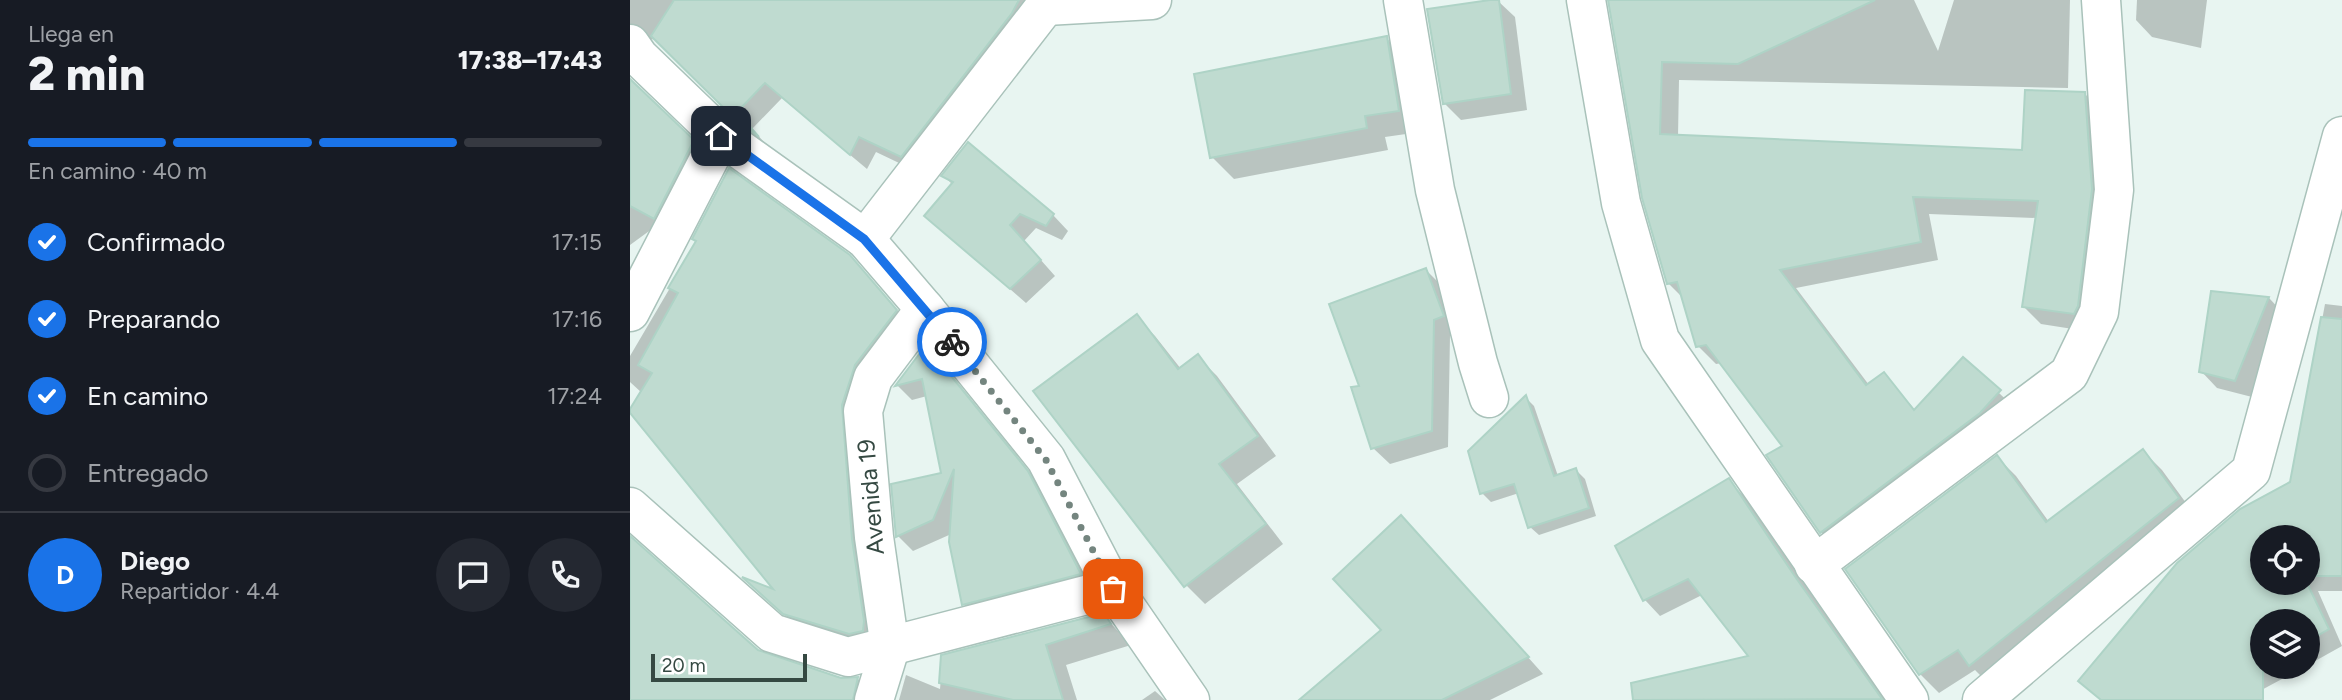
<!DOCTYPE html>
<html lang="es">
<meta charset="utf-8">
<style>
body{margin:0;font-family:Figtree,sans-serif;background:#242831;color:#f1f3f6;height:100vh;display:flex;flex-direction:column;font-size:26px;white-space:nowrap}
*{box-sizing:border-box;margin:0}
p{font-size:23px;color:#9ea1a6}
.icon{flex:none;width:38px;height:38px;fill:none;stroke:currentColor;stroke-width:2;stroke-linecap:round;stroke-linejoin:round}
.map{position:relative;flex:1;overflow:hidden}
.panel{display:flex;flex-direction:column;background:#171b24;width:630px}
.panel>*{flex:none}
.tools{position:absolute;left:1620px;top:525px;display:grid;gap:14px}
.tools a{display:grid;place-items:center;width:70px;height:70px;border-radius:50%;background:#171b24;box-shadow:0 4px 10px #0003;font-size:35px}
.scale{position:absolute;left:21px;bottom:18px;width:156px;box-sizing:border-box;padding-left:7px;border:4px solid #354942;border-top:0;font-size:19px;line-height:24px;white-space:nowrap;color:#354942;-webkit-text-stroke:5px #fff;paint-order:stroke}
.pin{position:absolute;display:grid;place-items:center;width:60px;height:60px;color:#fff;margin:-30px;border-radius:14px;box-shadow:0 4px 10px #0006}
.courier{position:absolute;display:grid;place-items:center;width:70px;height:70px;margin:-35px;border:5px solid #1a73e8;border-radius:50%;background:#fff;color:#222;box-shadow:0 2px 9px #0007}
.headline em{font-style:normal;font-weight:800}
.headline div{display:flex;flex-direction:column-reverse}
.headline{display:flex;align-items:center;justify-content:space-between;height:119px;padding:0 28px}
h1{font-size:46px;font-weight:800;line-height:52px}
.bar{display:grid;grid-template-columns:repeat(4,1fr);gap:10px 7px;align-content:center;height:84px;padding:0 28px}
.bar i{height:9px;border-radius:5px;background:#363941}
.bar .active{background:#1a73e8}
.bar p{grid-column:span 4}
.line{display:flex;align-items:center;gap:18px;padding:0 28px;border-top:2px solid #363941}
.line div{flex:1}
.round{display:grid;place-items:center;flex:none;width:74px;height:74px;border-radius:37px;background:#242831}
ol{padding:0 28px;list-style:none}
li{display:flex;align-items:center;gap:21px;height:77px}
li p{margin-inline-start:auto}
li .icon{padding:7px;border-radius:50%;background:#1a73e8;color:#fff;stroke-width:4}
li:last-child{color:#9ea1a6}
li i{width:38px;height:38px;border:4px solid #363941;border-radius:50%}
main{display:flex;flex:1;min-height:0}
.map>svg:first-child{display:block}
.shadow{fill:#0003;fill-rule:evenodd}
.building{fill:#bfdbd0;stroke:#aed3c6;stroke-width:2}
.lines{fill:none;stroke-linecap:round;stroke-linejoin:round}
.minor-casing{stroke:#a9c2ba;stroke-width:41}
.minor{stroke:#fff;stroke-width:38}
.done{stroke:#74857f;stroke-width:7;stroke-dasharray:0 12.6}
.route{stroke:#1a73e8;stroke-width:9}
.labels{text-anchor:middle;stroke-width:5;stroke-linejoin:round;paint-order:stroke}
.street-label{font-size:24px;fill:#354942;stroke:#fff}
</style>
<main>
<section class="panel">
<div class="headline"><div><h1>2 min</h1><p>Llega en</p></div><em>17:38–17:43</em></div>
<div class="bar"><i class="active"></i><i class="active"></i><i class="active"></i><i></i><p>En camino · 40 m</p></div>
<ol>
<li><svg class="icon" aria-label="check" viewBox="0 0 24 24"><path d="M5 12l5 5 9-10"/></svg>Confirmado<p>17:15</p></li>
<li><svg class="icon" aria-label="check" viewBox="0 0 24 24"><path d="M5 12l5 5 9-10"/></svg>Preparando<p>17:16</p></li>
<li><svg class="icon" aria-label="check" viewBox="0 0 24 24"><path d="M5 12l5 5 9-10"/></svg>En camino<p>17:24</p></li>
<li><i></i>Entregado</li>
</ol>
<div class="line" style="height:126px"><b class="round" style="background:#1a73e8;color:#fff">D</b><div><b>Diego</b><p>Repartidor · 4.4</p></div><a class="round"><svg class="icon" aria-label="chat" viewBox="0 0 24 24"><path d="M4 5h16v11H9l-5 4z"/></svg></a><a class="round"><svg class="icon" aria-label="phone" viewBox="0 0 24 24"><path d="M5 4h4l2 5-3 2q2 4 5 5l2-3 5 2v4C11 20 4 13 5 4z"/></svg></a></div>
</section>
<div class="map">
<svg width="1712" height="700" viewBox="0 0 1712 700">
<rect width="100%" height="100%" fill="#e8f5f1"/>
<g class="shadow">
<path d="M0 0H414L288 172 246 152 237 169 152 98 122 129 135 143 124 135 26 40 16 38 0 46Z"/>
<path d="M980 0H1284L1308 51 1324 0H1440L1438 88 1049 80 1048 137 1394 152 1455 94 1473 112 1462 332 1411 324 1393 306 1407 218 1299 214 1308 260 1166 288 1239 385 1254 374 1286 411 1333 359 1387 410 1209 550 1191 532 1139 456 1154 446 1092 363 1086 364 1068 346 1054 299 1038 283Z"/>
<path d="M1507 0H1577L1571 48 1522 37 1506 20Z"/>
<path d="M868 1 885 17 897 110 831 120 814 103Z"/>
<path d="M756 38 778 59 790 132 755 137 758 150 604 179 582 157Z"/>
<path d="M0 78 8 89 79 158 26 226 0 245Z"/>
<path d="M314 176 423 215 438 231 432 240 406 228 394 241 425 276 396 303 296 216 323 185Z"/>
<path d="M67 242 219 257 282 327 241 381 248 646 171 629 130 593H149L12 393 0 382V356Z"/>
<path d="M796 270 812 286 829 333 820 336 818 447 760 464 743 448Z"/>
<path d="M1582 293 1639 298 1655 315 1622 397 1587 388 1571 371Z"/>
<path d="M1695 304 1712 306V591H1688L1712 646 1678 665V621H1633V667H1674L1613 700H1470L1451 681 1662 483ZM1633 537H1678V583H1633Z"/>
<path d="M506 317 525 336 551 369 568 357 587 376 646 456 607 484 653 544 575 604 556 585Z"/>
<path d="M296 347 311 362 413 488 465 589 349 619 333 604 319 535 283 551 268 536 313 474 297 396 282 400 267 385Z"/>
<path d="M896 398 904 406 928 476 946 470 955 479 966 516 909 535 900 527 889 493 861 502 852 493Z"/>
<path d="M1513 451 1532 470 1567 518 1359 684 1345 670 1309 693 1290 674 1367 457 1386 476 1419 522Z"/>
<path d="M1098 480 1114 496 1255 700H1039L1034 677 1121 657 1072 595 1030 616 1015 600Z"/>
<path d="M787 533 913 674 860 700H671L753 630Z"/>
<path d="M0 562 127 651 211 680 228 679 248 700H0Z"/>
<path d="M473 615 501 645 436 665 447 700H269L276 675 310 689 313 657Z"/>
<path d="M525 691 535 700H512Z"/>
</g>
<g class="building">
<path d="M44 0H389L382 13 271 157 229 137 220 155 135 83 107 112 129 137 105 119 21 36Z"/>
<path d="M860 0H869L881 94 813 104 797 9Z"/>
<path d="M978 0H1245L1108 64 1032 62 1030 134 1392 150 1395 90 1455 92 1462 189 1448 306 1444 314 1392 307 1408 201 1283 197 1291 242 1150 270 1236 385 1254 372 1284 410 1333 357 1371 390 1350 413 1190 533 1136 455 1152 446 1076 345 1066 347 1047 282 1037 284 1012 198Z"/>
<path d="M757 36 769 111 735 116 737 128 580 158 564 74Z"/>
<path d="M0 79 64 140 24 219 0 206Z"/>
<path d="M338 142 424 214 416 226 390 214 380 225 411 260 380 289 294 216 323 182 311 176Z"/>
<path d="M99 168 220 255 267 310 225 365 212 405 222 539 234 621 233 631 219 634 153 614 112 577 143 589 0 413V409L22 373 8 365 48 293 38 288 66 241 62 239Z"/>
<path d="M796 268 814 316 804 320 802 431 741 449 721 387 729 386 699 304Z"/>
<path d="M1581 291 1639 297 1605 381 1569 372Z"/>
<path d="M507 314 548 369 568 354 628 436 589 464 636 524 554 587 403 391Z"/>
<path d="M1691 317 1712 319V576H1678V537H1633V583H1677L1699 629 1678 641V621H1633V700H1471L1448 681 1547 563 1610 509 1660 482Z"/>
<path d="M296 345 398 471 451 574 332 605 319 542 324 469 303 520 266 537 261 484 311 473 292 379 265 386Z"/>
<path d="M896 395 924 476 946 468 959 508 898 528 884 484 850 494 838 451Z"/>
<path d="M1513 449 1549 498 1339 666 1328 650 1289 675 1215 569 1367 455 1416 522Z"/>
<path d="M1099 478 1166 578 1252 699 1003 700 1001 683 1118 656 1058 579 1013 601 985 546Z"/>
<path d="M771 515 899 657 812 700H669L751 630 703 579Z"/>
<path d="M0 536 128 650 211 678 228 677 223 700H0Z"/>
<path d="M474 613 481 624 416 645 433 700H383L309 683 311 655Z"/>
</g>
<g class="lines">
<g class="minor-casing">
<g id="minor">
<path d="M773 0 805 190 848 363 859 398"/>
<path d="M956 0 991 203 1030 340 1279 700"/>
<path d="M416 6 522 0"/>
<path d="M0 44 9 57 91 136 235 239 295 309 416 459 483 588 560 700"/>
<path d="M235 239 420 0"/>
<path d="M0 312 91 136"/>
<path d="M0 507 142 633 218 657 483 588"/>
<path d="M1184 565 1439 374 1469 312 1484 190 1471 0"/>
<path d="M244 700 260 648 244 537 233 411 243 378 295 309"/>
<path d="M1352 700 1621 471 1712 136"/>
</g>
</g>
<use href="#minor" class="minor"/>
</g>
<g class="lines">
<path class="done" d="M322 342 416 460 483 589"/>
<path class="route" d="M91 136 234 239 322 342"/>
</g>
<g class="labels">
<g class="street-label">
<text transform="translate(241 497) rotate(-95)" y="8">Avenida 19</text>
</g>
</g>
</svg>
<div class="tools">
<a><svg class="icon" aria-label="locate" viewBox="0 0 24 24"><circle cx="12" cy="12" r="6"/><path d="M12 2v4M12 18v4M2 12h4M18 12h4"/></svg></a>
<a><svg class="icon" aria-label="layers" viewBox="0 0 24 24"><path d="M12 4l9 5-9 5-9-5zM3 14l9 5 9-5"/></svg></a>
</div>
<div class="scale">20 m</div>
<div class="pin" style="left:483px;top:589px;background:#ea580c"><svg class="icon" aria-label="bag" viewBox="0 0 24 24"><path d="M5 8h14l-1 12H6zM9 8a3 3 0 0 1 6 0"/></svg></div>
<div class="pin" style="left:91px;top:136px;background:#1f2937"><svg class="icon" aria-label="home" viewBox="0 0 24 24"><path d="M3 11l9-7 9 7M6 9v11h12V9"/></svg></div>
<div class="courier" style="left:322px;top:342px"><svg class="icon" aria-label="bike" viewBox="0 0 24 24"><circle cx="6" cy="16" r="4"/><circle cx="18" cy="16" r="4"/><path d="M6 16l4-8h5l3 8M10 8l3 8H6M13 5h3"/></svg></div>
</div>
</main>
